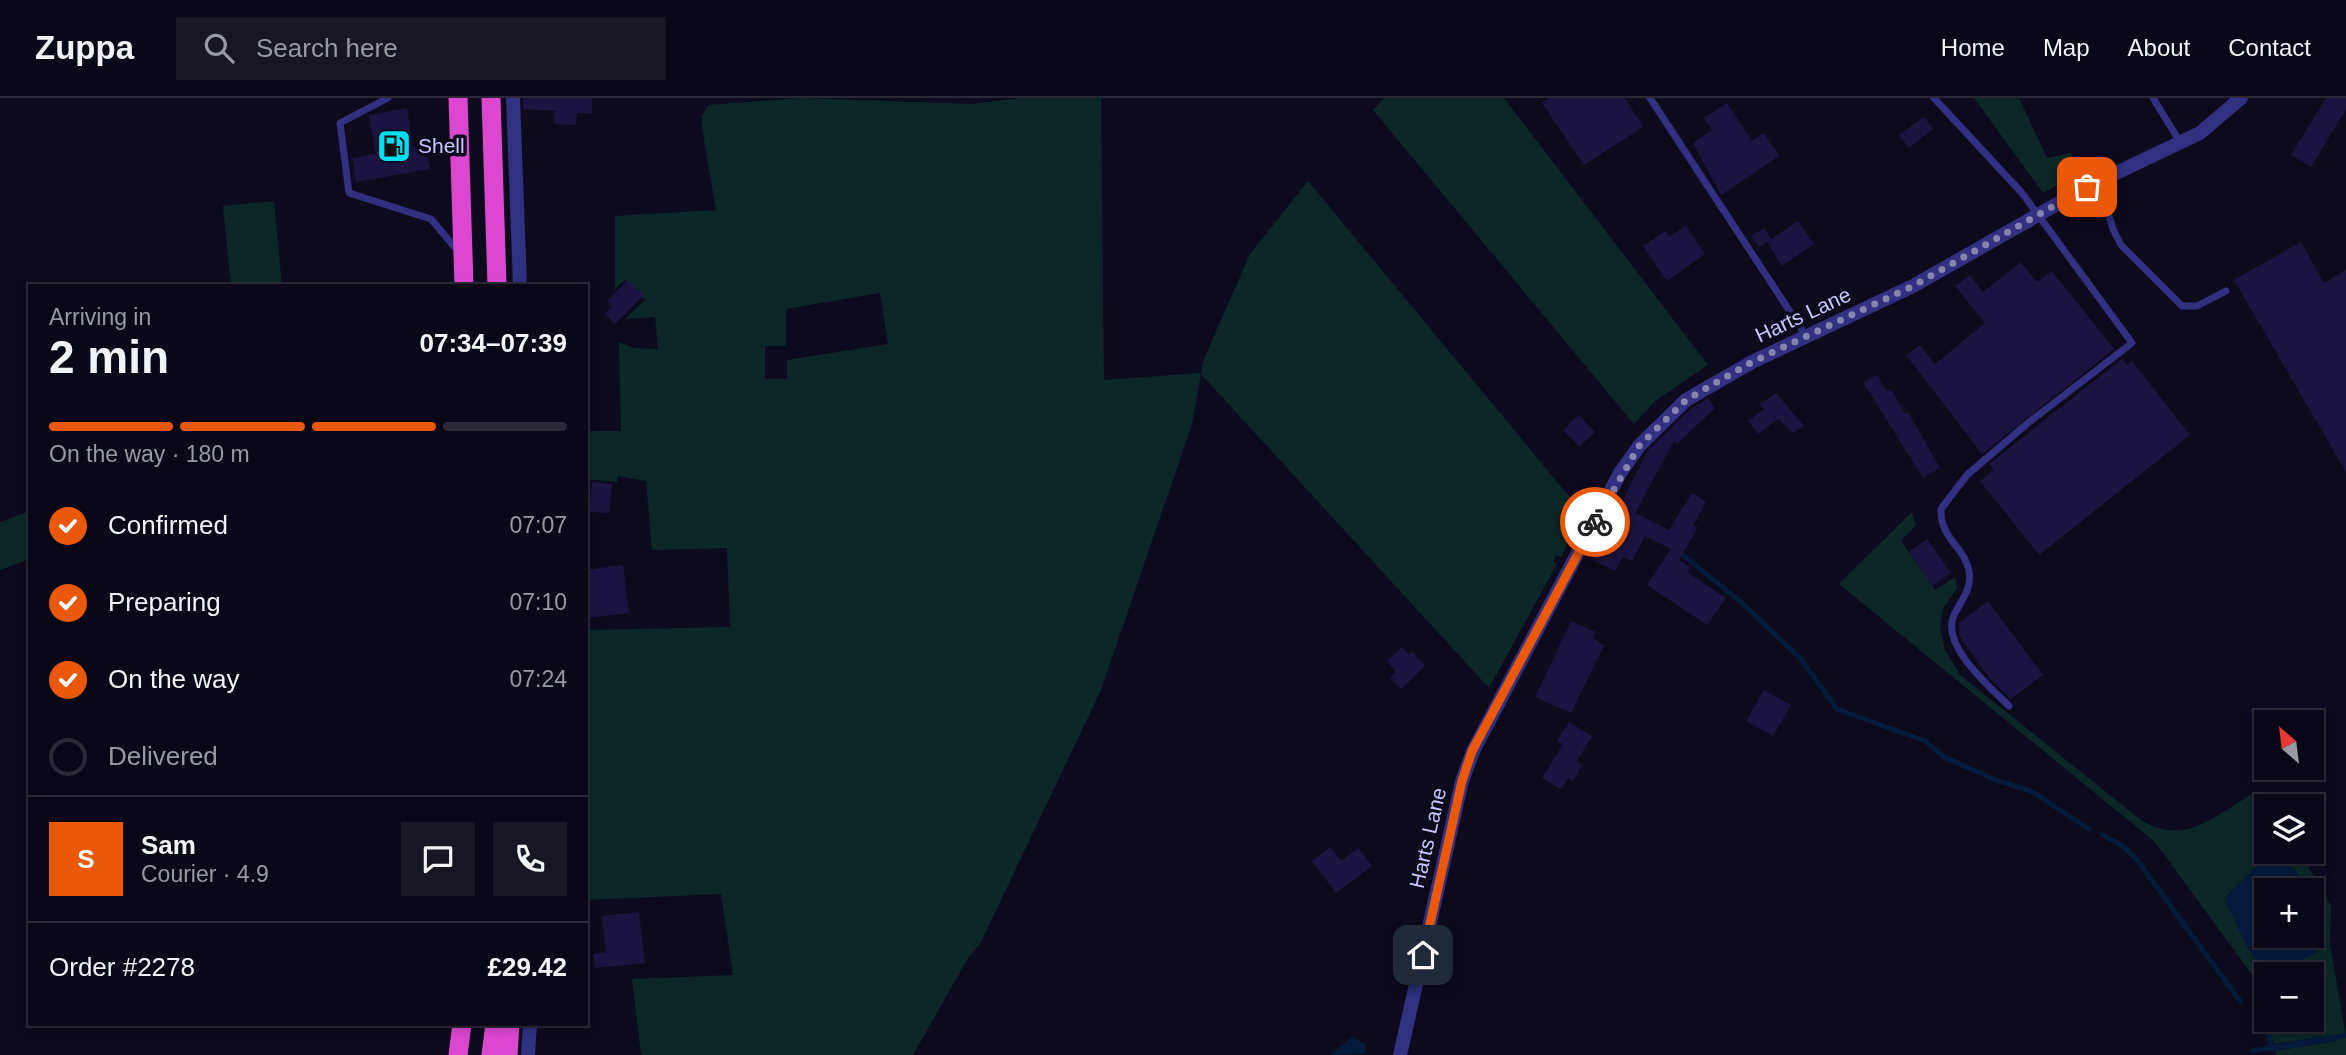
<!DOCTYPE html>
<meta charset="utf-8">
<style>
body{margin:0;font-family:Helvetica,sans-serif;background:#181623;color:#f1f3f6;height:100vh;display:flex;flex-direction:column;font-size:26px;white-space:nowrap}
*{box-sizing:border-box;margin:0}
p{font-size:23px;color:#999aa1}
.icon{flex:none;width:38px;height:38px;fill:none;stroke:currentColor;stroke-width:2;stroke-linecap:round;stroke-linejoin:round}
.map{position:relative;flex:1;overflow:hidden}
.drawer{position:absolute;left:28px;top:186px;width:560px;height:742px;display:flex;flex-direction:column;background:#0a0816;border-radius:0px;box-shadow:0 4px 10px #0003,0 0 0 2px #2a2935}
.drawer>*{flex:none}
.needle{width:46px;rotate:332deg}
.fabs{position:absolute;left:2254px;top:612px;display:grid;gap:14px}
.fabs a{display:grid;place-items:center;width:70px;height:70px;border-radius:0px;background:#0a0816;box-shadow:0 4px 10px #0003,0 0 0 2px #2a2935;font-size:35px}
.pin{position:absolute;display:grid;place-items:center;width:60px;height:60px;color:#fff;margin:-30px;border-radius:14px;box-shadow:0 4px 10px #0006}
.courier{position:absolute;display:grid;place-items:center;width:70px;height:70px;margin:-35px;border:5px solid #ea580c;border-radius:50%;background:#fff;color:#222;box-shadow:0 2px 9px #0007}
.summary em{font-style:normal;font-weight:700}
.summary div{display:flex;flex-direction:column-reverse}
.summary{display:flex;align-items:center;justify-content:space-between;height:119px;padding:0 21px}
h1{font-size:46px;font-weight:700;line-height:52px}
.bar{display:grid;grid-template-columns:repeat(4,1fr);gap:10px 7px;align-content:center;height:84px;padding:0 21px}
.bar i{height:9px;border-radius:5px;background:#2a2935}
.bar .selected{background:#ea580c}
.bar p{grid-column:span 4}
.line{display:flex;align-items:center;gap:18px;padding:0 21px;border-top:2px solid #2a2935}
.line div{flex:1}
.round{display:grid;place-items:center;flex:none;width:74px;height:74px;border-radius:0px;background:#181623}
ol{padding:0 21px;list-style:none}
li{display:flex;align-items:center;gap:21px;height:77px}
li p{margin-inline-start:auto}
li .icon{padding:7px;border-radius:50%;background:#ea580c;color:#fff;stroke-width:4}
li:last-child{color:#999aa1}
li i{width:38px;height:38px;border:4px solid #2a2935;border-radius:50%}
header{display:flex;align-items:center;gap:42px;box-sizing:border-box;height:98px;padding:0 35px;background:#0a0816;border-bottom:2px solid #2a2935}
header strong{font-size:33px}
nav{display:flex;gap:38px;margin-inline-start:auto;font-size:24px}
.search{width:490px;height:63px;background:#181623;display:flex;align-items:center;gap:18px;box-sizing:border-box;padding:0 24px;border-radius:0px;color:#999aa1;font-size:26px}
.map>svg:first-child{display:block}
.green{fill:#0c2826;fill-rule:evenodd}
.water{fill:#041a3b}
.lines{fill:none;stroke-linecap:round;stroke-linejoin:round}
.stream{stroke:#041a3b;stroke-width:5}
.building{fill:#1c1440}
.service{stroke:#313081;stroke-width:7}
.minor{stroke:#313081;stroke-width:14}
.trunk{stroke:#dc47d0;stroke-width:19}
.done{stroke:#8884b0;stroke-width:7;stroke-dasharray:0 12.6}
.route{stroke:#ea580c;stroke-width:9}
.labels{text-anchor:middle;stroke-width:7;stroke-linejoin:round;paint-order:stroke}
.poi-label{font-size:21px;fill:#cbc6ff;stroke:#0d0a1d;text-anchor:start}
.street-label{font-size:21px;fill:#cbc6ff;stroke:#0d0a1d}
</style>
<header>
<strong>Zuppa</strong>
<div class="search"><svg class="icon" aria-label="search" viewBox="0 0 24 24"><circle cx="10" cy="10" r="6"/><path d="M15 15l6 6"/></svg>Search here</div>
<nav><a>Home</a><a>Map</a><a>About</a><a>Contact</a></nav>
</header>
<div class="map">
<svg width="2346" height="957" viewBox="0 0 2346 957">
<rect width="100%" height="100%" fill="#0d0a1d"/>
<g class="green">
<path d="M801 0 971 6 1020 0H1101L1104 282 1201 275 1203 263 1250 156 1308 83 1582 414 1561 459 1556 457 1553 463 1557 466 1489 590 1201 276 1192 326 1101 592 980 846 968 860 913 957H641L632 881 733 877 721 796 586 802V532L730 529 727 450 652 452 646 383 618 378 617 384 586 381V333H621L619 244 634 250 658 251 655 219 625 221 645 202 625 182 615 191V118L716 112 702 30V17L709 7ZM880 195 888 246 787 262V281H765V248H786V211Z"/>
<path d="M1384 0H1504L1708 267 1655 303 1634 326 1373 12Z"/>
<path d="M1974 0H2019L2047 60 2070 55 2083 74 2043 95Z"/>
<path d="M274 103 282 187H231L223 108Z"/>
<path d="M30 413V461L0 472V424Z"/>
<path d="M1912 414 1916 427 1901 443 1935 492 1955 479 1957 490 1943 511 1940 530 1945 552 1960 577 2141 722C2186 750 2216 716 2256 694L2269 697 2275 709H2266V754H2300L2331 808 2330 846 2346 939V957H2276L2275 953 2340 942 2339 936 2274 946 2267 922H2312V877H2266V921L2256 882 2155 744 1839 486ZM2266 793H2312V838H2266Z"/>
</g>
<g class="water">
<path d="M2286 764 2297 774 2306 793H2266V838H2312V803L2324 831V845C2318 856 2309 859 2298 863 2259 880 2250 857 2236 825 2232 816 2226 809 2224 800L2258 767Z"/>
<path d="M2339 936 2340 942 2267 954V948Z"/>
<path d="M1352 938 1366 947 1365 955 1331 957Z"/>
</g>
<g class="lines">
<g class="stream">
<path d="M1678 453 1741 504 1801 561 1837 611 1925 643 1944 659 1996 682 2031 693 2089 731"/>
<path d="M2102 736 2125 750 2137 762 2240 903"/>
<path d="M2259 903 2271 947"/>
<path d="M2335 939 2346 937"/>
<path d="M2252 953 2273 949"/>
</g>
</g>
<g class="building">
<path d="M523 0H592V15H577L576 27 554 26 555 13 523 11Z"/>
<path d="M1549 0H1625L1643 29 1584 67 1542 5Z"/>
<path d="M2326 0H2346V11L2311 69 2291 57Z"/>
<path d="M1727 5 1752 43 1764 35 1779 58 1721 97 1693 45 1712 32 1704 20Z"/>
<path d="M407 10 413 49 425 47 430 71 356 84 352 60 376 56 369 17Z"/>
<path d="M1924 19 1933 31 1909 50 1899 37Z"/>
<path d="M1798 123 1814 146 1782 168 1767 144 1759 149 1751 138 1764 130 1771 141Z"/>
<path d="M1686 128 1705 156 1667 183 1643 148 1665 133 1669 139Z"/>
<path d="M2301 144 2324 185 2346 172V374L2234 182Z"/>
<path d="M2021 164 2037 184 2052 173 2114 251 1982 356 1906 257 1920 247 1935 266 1985 225 1955 188 1970 177 1983 194Z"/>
<path d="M628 182 644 197 615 226 605 216 612 208 607 203Z"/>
<path d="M2122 261 2127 267 2132 263 2190 337 2039 457 1980 383 1994 372 1989 366Z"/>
<path d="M1877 277 1887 294 1891 291 1905 316 1908 314 1940 370 1923 380 1863 284Z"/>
<path d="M1776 295 1804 328 1793 335 1778 321 1758 336 1748 323 1764 311 1760 306Z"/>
<path d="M1708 300 1715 310 1677 346 1674 343 1635 415 1669 432 1692 395 1706 404 1693 427 1698 429 1679 462 1690 469 1687 474 1726 500 1707 527 1647 487 1671 451 1645 438 1632 463 1623 459 1615 473 1592 462 1649 351 1692 310Z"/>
<path d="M1579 317 1595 334 1579 349 1563 332Z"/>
<path d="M592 384 612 386 609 415 589 414Z"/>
<path d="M1927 441 1951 475 1932 488 1909 454Z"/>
<path d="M623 467 629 515 586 520V472Z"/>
<path d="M1988 503 2043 577 2011 601 1991 582 1960 539 1959 525Z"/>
<path d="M1571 523 1596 534 1593 540 1604 547 1571 615 1535 599Z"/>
<path d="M1402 549 1409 557 1412 554 1425 568 1401 591 1390 580 1396 574 1387 563Z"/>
<path d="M1764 592 1791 607 1773 638 1746 623Z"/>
<path d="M1569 624 1592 638 1577 663 1582 667 1573 683 1568 680 1561 691 1542 680 1563 646 1557 643Z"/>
<path d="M1330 749 1341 763 1358 750 1372 768 1336 795 1312 763Z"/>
<path d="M639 814 645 865 595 870 593 856 606 854 602 818Z"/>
</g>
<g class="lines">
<g class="service">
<path d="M388 0 340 25 349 95 431 121 457 152"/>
<path d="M1650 0 1806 238"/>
<path d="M1934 0 2022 95 2132 245 2028 325 1967 377 1941 411C1940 441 1965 449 1969 473 1972 492 1961 502 1954 517 1940 547 1989 588 2009 608"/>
<path d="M2153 0 2180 44"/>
<path d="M2099 84 2113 131 2121 147 2182 208H2197L2226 193"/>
</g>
<g class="minor">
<path d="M513 0 520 187"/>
<path d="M528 957 530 926"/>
<path d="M1400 957 1462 683 1473 653 1620 375 1639 348 1686 302 1752 264 1913 188 2087 89 2200 35 2241 0"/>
</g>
<g class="trunk">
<path d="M458 0 464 187"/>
<path d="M491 0 497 187"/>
<path d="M458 957 462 926"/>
<path d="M491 957 495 926"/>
<path d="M508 957 510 926"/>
</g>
</g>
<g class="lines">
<path class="done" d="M1595 424 1639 348 1686 302 1752 264 1913 188 2087 89"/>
<path class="route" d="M1423 857 1462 683 1472 653 1595 424"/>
</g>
<defs>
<g id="fuel-square" transform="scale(1.75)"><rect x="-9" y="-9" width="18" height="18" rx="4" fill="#00def1" stroke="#0d0a1d"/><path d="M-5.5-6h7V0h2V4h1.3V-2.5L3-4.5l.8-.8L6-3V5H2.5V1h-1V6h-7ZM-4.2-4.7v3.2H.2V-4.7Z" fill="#111"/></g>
</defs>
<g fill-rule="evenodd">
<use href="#fuel-square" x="394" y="48"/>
</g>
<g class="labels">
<g class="poi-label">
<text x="418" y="55">Shell</text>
</g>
<g class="street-label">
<text transform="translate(1803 217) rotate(-25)" y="7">Harts Lane</text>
<text transform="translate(1428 740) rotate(-77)" y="7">Harts Lane</text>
</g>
</g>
</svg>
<div class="fabs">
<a><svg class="needle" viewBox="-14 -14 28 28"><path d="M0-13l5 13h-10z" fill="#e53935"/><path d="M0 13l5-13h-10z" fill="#999aa1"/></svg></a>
<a><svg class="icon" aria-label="layers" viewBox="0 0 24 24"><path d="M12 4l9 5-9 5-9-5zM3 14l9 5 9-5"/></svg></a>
<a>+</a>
<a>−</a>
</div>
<div class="pin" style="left:2087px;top:89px;background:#ea580c"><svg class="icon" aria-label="bag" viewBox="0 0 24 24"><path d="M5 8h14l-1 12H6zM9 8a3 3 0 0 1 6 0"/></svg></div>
<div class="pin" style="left:1423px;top:857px;background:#1f2937"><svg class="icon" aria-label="home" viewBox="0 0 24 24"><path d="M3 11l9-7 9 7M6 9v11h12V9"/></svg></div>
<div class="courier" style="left:1595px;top:424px"><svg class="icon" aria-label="bike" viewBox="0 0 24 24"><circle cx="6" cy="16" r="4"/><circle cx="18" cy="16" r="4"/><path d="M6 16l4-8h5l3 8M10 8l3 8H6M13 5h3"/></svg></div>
<section class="drawer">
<div class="summary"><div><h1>2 min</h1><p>Arriving in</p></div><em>07:34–07:39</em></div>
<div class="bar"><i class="selected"></i><i class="selected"></i><i class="selected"></i><i></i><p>On the way · 180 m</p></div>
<ol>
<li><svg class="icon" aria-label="check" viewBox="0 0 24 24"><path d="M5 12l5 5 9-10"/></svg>Confirmed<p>07:07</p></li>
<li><svg class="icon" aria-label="check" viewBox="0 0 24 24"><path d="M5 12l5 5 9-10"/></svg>Preparing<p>07:10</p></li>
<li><svg class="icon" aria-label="check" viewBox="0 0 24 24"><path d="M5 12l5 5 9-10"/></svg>On the way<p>07:24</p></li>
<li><i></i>Delivered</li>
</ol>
<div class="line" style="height:126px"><b class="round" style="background:#ea580c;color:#fff">S</b><div><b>Sam</b><p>Courier · 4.9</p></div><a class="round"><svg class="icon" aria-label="chat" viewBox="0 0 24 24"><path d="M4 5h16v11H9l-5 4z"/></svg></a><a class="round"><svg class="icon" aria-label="phone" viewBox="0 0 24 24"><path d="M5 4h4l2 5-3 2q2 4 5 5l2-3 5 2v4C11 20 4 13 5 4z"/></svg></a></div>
<div class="line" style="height:91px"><div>Order #2278</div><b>£29.42</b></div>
</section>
</div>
